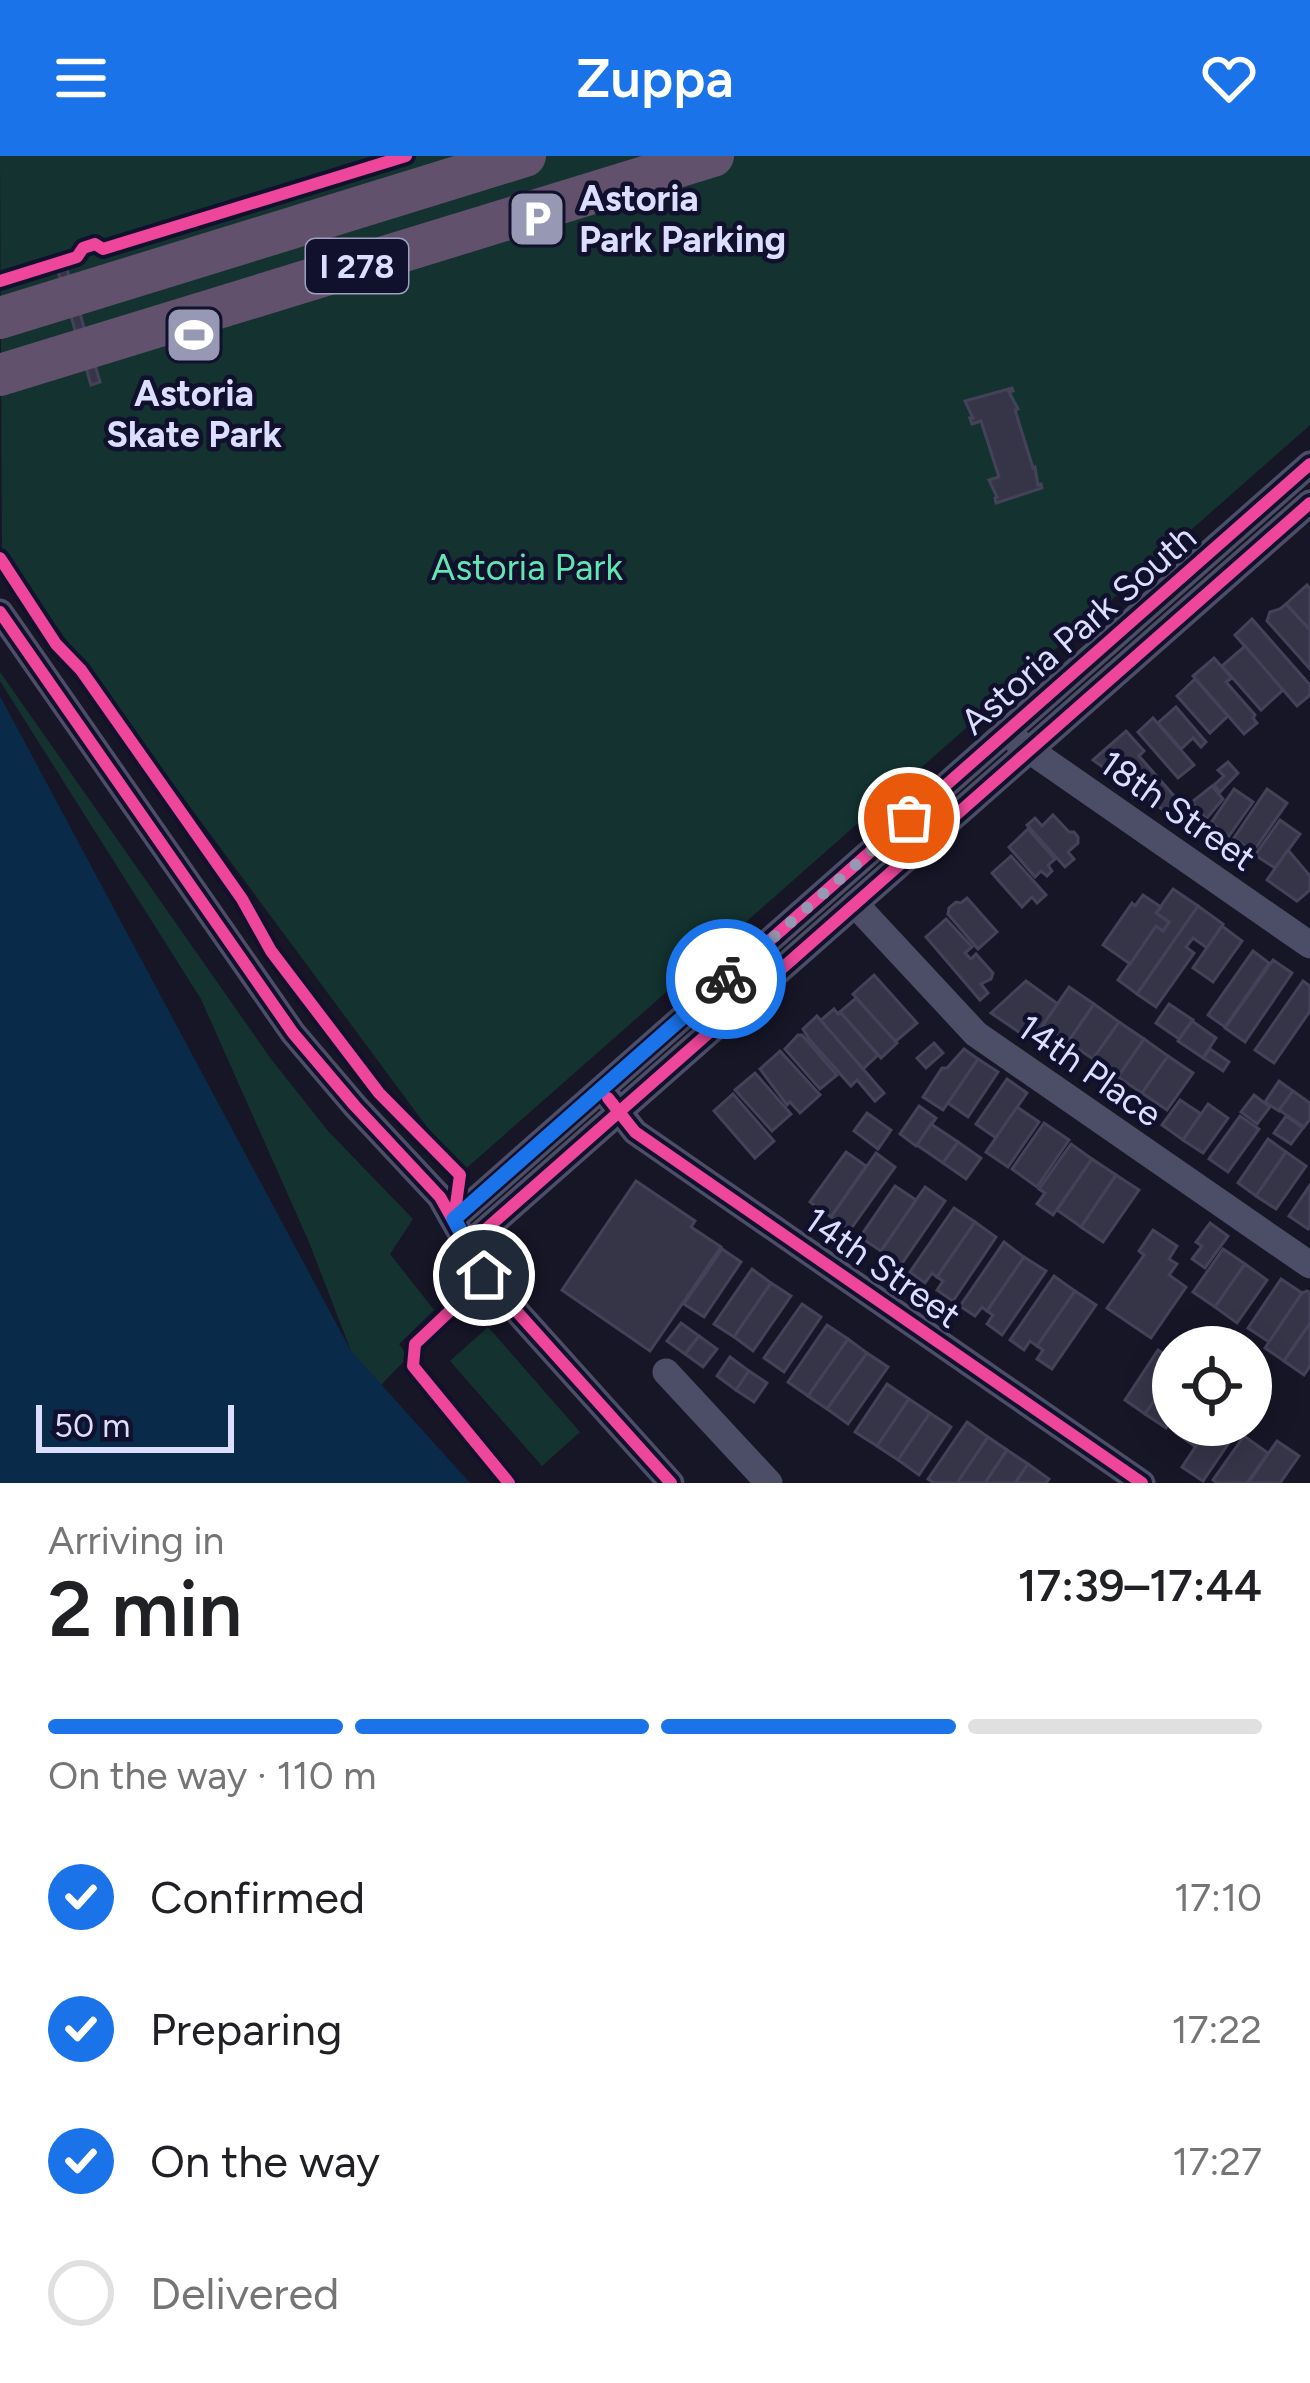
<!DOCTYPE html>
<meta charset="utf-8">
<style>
body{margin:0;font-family:Figtree,sans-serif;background:#f6f6f6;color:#202124;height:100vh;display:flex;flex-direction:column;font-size:45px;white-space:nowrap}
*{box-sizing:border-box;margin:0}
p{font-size:39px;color:#757577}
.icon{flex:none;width:66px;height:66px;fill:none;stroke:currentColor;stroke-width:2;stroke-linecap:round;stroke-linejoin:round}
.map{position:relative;height:1327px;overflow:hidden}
.side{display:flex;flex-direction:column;background:#fff;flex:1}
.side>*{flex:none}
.controls{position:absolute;left:1152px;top:1170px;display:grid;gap:24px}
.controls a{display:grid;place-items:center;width:120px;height:120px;border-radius:50%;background:#fff;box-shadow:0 6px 30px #0003;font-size:60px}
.scale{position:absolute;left:36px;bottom:30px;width:198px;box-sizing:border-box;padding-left:12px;border:6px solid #dcdeff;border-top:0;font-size:33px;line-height:42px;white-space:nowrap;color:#dcdeff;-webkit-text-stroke:9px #11102d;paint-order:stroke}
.pin{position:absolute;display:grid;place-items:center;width:102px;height:102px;color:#fff;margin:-51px;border:6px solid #fff;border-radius:50%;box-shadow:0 3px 12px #0007}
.courier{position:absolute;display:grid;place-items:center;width:120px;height:120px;margin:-60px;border:9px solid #1a73e8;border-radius:50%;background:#fff;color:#222;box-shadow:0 3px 15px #0007}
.summary em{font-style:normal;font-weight:600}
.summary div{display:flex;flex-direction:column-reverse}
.summary{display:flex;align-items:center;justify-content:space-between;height:204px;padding:0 48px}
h1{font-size:78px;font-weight:600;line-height:90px}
.bar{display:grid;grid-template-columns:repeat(4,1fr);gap:18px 12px;align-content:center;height:144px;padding:0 48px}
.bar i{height:15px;border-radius:9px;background:#e0e0e0}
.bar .on{background:#1a73e8}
.bar p{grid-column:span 4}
ol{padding:0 48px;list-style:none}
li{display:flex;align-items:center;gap:36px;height:132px}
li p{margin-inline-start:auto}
li .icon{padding:12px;border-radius:50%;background:#1a73e8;color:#fff;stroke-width:4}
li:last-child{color:#757577}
li i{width:66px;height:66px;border:6px solid #e0e0e0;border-radius:50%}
header{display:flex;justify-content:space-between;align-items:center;height:156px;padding:0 48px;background:#1a73e8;color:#fff;font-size:54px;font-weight:600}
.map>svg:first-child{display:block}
.green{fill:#143330}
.water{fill:#0a2a4a}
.building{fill:#363548;stroke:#434259;stroke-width:3}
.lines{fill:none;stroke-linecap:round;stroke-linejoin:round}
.minor{stroke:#4c4e68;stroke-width:27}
.highway{stroke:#61516c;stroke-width:42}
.cycleway-casing{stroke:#11102d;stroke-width:20}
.cycleway{stroke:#ed469a;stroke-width:12}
.done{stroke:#9798b3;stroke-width:12;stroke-dasharray:0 21.6}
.route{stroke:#1a73e8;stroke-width:15}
.labels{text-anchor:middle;stroke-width:9;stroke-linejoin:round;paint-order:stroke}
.shield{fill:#11102d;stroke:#9fa0c0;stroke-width:3}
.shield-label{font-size:33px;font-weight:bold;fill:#dcdeff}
.poi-label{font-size:36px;font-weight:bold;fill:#dcdeff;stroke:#11102d;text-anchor:start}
.park-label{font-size:36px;fill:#61e6b1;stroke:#11102d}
.street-label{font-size:36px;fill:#dcdeff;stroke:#11102d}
</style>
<header><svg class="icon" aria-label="menu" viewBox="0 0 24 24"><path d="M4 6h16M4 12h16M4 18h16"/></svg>Zuppa<svg class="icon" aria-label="heart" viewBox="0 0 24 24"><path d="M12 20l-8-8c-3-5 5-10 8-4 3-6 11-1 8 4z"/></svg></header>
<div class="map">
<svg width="1310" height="1327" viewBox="0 0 1310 1327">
<rect width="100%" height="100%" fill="#171627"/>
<g class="green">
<path d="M0 0H1310V269L461 1017 2 397Z"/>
<path d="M0 516 271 903 328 975 413 1063 390 1098 434 1154 399 1188 408 1201 381 1229 351 1195 309 1086 201 843 0 525Z"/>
<path d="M488 1171 580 1276 542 1310 450 1205Z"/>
</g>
<path class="water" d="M0 540 351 1195 470 1327H0Z"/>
<g class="building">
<path d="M64 103 100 226 91 229 55 105Z"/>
<path d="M1012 232 1013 235 1009 236 1018 253 1015 254 1033 312 1035 311 1038 329 1041 328 1042 332 996 347 995 342 997 341 989 324 999 321 981 265 972 268 970 262H973L965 245Z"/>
<path d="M1307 429 1310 433V474L1286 448Z"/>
<path d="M1286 448 1310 474V513L1267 465 1270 456 1280 453Z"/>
<path d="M1252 463 1310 529V539L1297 550 1235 479Z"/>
<path d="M1245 490 1283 534 1261 554 1222 510Z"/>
<path d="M1214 502 1232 522 1226 526 1255 559 1253 562 1257 567 1244 578 1193 520Z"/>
<path d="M1195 523 1228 560 1210 577 1177 540Z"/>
<path d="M1176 551 1206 586 1201 591 1193 582 1181 593 1158 567Z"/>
<path d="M1153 562 1194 609 1178 622 1138 576Z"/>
<path d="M1126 575 1144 595 1139 600 1176 642 1166 656 1093 604Z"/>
<path d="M1228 606 1238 617 1220 636 1214 629 1224 620 1218 614Z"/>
<path d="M1212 630 1223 643 1206 663 1192 646Z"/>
<path d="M1234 633 1253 646 1229 680 1211 667Z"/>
<path d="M1267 633 1287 647 1253 696 1234 682Z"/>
<path d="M1053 659 1069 676H1074L1078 681V687L1068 696 1074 703 1065 711 1027 669 1035 662 1042 670Z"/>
<path d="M1280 664 1300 678 1275 712 1255 699Z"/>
<path d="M1028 673 1055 703 1048 709 1052 715 1047 720 1041 715 1035 721 1009 691Z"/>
<path d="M1288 694 1310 720V734L1297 745 1267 724Z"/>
<path d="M1011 700 1046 739 1037 747 1032 741 1022 751 992 717Z"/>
<path d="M1173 733 1198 750 1137 838 1118 824 1156 770 1163 775 1169 766 1156 757Z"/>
<path d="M1143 739 1161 751 1156 757 1169 766 1163 775 1156 770 1130 808 1103 789 1132 747 1135 750Z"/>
<path d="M967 742 997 776 978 793 948 758 949 752 956 746 961 747Z"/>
<path d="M1198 750 1223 768 1207 792 1193 782 1186 791 1194 797 1156 851 1137 838Z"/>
<path d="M946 763 972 791 965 797 971 803 976 798 993 817 991 823 981 828 988 837 980 844 926 781Z"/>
<path d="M1222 770 1242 785 1213 826 1193 812Z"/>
<path d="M1253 795 1269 807 1225 871 1208 859Z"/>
<path d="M1273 804 1292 817 1245 886 1225 872Z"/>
<path d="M874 819 917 867 895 886 853 838Z"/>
<path d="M1026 825 1058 848 1032 885 991 857Z"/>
<path d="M1303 825 1310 830V855L1274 907 1255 894Z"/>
<path d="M1069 831 1094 848 1068 886 1043 869Z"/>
<path d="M856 842 897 887 881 902 840 856Z"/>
<path d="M1094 848 1119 866 1093 903 1068 886Z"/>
<path d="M1169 848 1193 864 1179 883 1156 867Z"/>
<path d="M834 853 838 858 840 856 878 899 863 913 820 865Z"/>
<path d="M817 860 884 937 875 945 857 924 851 930 809 883 803 873Z"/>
<path d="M1192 865 1216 882 1203 902 1178 885Z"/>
<path d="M1119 866 1144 883 1118 921 1093 903Z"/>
<path d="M798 879H802L837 919 820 933 785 893Z"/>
<path d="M1144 883 1168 900 1142 937 1118 921Z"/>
<path d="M934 887 943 897 926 912 917 902Z"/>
<path d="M964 893 978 903 943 954 923 941 942 912H947Z"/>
<path d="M1210 893 1229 906 1223 915 1203 902Z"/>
<path d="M780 895 820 939 800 957 790 946 787 949 760 913Z"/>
<path d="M1168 900 1193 917 1167 954 1142 937Z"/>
<path d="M978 903 998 916 968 961 948 947Z"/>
<path d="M755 917 791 958 772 975 735 934Z"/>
<path d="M1007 923 1027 937 996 982 976 968Z"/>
<path d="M1279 925 1293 935 1279 955 1265 946Z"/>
<path d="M1293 935 1310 947V963L1304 971 1279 954Z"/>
<path d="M733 938 774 985 755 1002 714 955Z"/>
<path d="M1254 939 1270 951 1257 968 1241 956Z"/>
<path d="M1180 944 1201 958 1183 984 1162 969Z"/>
<path d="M1208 948 1228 962 1203 997 1183 984Z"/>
<path d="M919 950 936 962 916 990 900 978Z"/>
<path d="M1017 951 1039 966 1008 1011 986 996Z"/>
<path d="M867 957 891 974 878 993 854 975Z"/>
<path d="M1240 960 1259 973 1228 1016 1209 1003Z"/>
<path d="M1286 960 1303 972 1291 988 1274 977Z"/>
<path d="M1044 967 1069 984 1037 1031 1012 1013Z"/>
<path d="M931 968 958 986 943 1007 917 989Z"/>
<path d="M1268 983 1286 996 1256 1040 1238 1027Z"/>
<path d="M958 986 981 1002 966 1023 943 1007Z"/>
<path d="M1071 988 1092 1003 1053 1059 1037 1048 1045 1037 1039 1033Z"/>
<path d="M846 996 866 1010 831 1061 810 1046Z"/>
<path d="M1286 996 1306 1010 1276 1053 1256 1040Z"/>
<path d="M876 997 895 1011 850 1074 831 1061Z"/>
<path d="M1092 1003 1116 1019 1081 1071 1057 1054Z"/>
<path d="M1116 1019 1139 1034 1103 1086 1081 1071Z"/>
<path d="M636 1025 695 1065 691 1071 721 1091 650 1195 562 1134Z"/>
<path d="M1310 1029V1070L1308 1073 1289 1060Z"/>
<path d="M895 1030 916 1044 881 1095 860 1081Z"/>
<path d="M925 1031 945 1045 901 1109 881 1095Z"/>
<path d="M954 1052 975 1066 937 1121 932 1117 925 1127 910 1116Z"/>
<path d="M975 1066 996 1081 953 1145 937 1134 943 1125 937 1121Z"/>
<path d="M1210 1067 1228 1080 1205 1112 1192 1103 1202 1090 1196 1086Z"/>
<path d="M1153 1074 1177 1090 1169 1103 1177 1108 1169 1119 1186 1131 1151 1182 1107 1152 1144 1099 1139 1095Z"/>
<path d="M1004 1086 1024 1101 987 1155 982 1151 975 1160 960 1150Z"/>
<path d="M722 1093 741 1106 704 1161 684 1148Z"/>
<path d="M1223 1093 1245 1108 1215 1151 1193 1136Z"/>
<path d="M1024 1101 1046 1115 1002 1179 987 1168 993 1159 987 1155Z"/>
<path d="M1245 1108 1267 1124 1237 1167 1215 1151Z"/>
<path d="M752 1113 771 1127 734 1181 714 1168Z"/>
<path d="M1054 1120 1075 1135 1037 1190 1030 1185 1024 1194 1010 1184Z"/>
<path d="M1281 1123 1302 1137 1269 1186 1248 1172Z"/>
<path d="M771 1127 791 1140 753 1195 734 1181Z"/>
<path d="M1075 1135 1096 1149 1052 1213 1037 1203 1043 1194 1037 1190Z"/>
<path d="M1307 1135 1310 1137V1167L1284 1205 1265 1192 1302 1137Z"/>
<path d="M802 1148 821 1161 784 1216 764 1202Z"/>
<path d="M681 1167 699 1180 685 1198 667 1185Z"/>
<path d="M1310 1167V1210L1304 1219 1284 1205Z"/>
<path d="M827 1169 848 1183 808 1240 788 1226Z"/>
<path d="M1231 1177 1250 1188 1249 1191H1222Z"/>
<path d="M699 1180 717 1193 703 1211 685 1198Z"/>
<path d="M848 1183 867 1197 827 1253 808 1240Z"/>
<path d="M1158 1194 1173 1204V1217L1145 1258 1125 1244Z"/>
<path d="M867 1197 888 1211 848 1268 827 1253Z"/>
<path d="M730 1201 749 1215 736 1234 717 1220Z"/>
<path d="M749 1215 767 1227 754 1246 736 1234Z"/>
<path d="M1173 1217V1261L1166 1272 1145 1258Z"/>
<path d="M887 1228 909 1243 877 1290 855 1276Z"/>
<path d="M909 1243 930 1257 898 1304 877 1290Z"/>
<path d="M930 1257 951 1271 919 1319 898 1304Z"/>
<path d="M967 1266 988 1281 957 1327H934L928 1323Z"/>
<path d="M1182 1269H1210L1196 1291 1176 1277Z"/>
<path d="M1210 1269H1241L1203 1325 1182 1311Z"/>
<path d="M1244 1280 1268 1297 1247 1327H1217L1213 1324Z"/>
<path d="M988 1281 1007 1294 985 1327H957Z"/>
<path d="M1277 1285 1299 1300 1280 1327H1248Z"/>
<path d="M1007 1294 1028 1308 1015 1327H985Z"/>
<path d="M1028 1308 1049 1323 1046 1327H1015Z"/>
</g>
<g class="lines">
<g class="minor">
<path d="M0 456 293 877 355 950 440 1041 484 1119 671 1327"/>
<path d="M1018 586 1310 789"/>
<path d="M855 748 976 878 1310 1109"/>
<path d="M611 945 635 976 1142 1327"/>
<path d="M454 1063 1310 308"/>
<path d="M468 1089 1310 347"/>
<path d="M666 1216 769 1327"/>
</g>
<g class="highway">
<path d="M0 162 525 0"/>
<path d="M0 219 713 0"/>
</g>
<g class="cycleway-casing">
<g id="cycleway">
<path d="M0 125 77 101 83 92 95 88 103 93 406 0"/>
<path d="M0 402 56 488 81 514 242 743 271 795 379 937 460 1019 454 1063"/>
<path d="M0 456 293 877 355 950 440 1041 484 1119 671 1327"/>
<path d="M608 942 635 976 1142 1327"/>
<path d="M454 1063 1310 308"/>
<path d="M468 1089 1310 347"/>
<path d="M484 1119 472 1134 415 1188 413 1210 509 1327"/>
</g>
</g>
<use href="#cycleway" class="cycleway"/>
</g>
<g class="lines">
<path class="done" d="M726 823 909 662"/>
<path class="route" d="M484 1119 454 1063 726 823"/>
</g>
<defs>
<g id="parking-square" transform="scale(3)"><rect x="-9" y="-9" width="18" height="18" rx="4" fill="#9798b3" stroke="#11102d"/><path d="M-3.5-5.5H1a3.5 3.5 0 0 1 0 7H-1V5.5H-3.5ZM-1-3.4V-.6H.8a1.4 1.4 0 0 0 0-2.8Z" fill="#fff"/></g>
<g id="stadium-square" transform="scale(3)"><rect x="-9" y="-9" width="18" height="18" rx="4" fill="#9798b3" stroke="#11102d"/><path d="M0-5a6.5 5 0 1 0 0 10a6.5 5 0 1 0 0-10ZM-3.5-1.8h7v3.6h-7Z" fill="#fff"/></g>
</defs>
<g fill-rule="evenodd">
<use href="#parking-square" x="537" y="63"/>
<use href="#stadium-square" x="194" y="179"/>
</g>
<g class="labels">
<rect class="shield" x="306" y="83" width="102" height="54" rx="9"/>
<g class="shield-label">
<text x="357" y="122">I 278</text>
</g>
<g class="poi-label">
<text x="579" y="55">Astoria<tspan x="579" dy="41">Park Parking</tspan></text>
<text x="194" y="250" text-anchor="middle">Astoria<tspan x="194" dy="41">Skate Park</tspan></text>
</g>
<g class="park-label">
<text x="527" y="424">Astoria Park</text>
</g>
<g class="street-label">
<text transform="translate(1078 473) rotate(-41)" y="13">Astoria Park South</text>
<text transform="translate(1178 654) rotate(35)" y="13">18th Street</text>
<text transform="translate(1090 914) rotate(35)" y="13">14th Place</text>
<text transform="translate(883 1111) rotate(35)" y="13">14th Street</text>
</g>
</g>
</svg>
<div class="controls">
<a><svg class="icon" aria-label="locate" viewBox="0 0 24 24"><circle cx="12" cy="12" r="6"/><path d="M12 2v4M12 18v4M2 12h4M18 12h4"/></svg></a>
</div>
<div class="scale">50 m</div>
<div class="pin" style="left:909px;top:662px;background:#ea580c"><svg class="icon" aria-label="bag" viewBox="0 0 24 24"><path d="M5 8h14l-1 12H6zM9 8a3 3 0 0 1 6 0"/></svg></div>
<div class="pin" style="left:484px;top:1119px;background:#1f2937"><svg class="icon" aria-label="home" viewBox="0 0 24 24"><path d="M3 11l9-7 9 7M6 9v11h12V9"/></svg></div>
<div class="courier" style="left:726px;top:823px"><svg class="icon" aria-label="bike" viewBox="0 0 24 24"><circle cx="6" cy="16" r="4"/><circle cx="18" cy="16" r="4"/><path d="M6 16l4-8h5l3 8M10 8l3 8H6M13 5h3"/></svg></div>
</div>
<section class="side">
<div class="summary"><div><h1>2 min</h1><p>Arriving in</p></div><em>17:39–17:44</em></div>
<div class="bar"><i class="on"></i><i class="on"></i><i class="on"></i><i></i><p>On the way · 110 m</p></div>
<ol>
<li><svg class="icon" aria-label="check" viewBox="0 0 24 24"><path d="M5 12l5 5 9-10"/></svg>Confirmed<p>17:10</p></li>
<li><svg class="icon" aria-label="check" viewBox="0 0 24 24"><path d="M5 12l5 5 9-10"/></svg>Preparing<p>17:22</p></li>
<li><svg class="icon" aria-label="check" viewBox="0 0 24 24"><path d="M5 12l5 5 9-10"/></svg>On the way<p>17:27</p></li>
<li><i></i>Delivered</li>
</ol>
</section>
